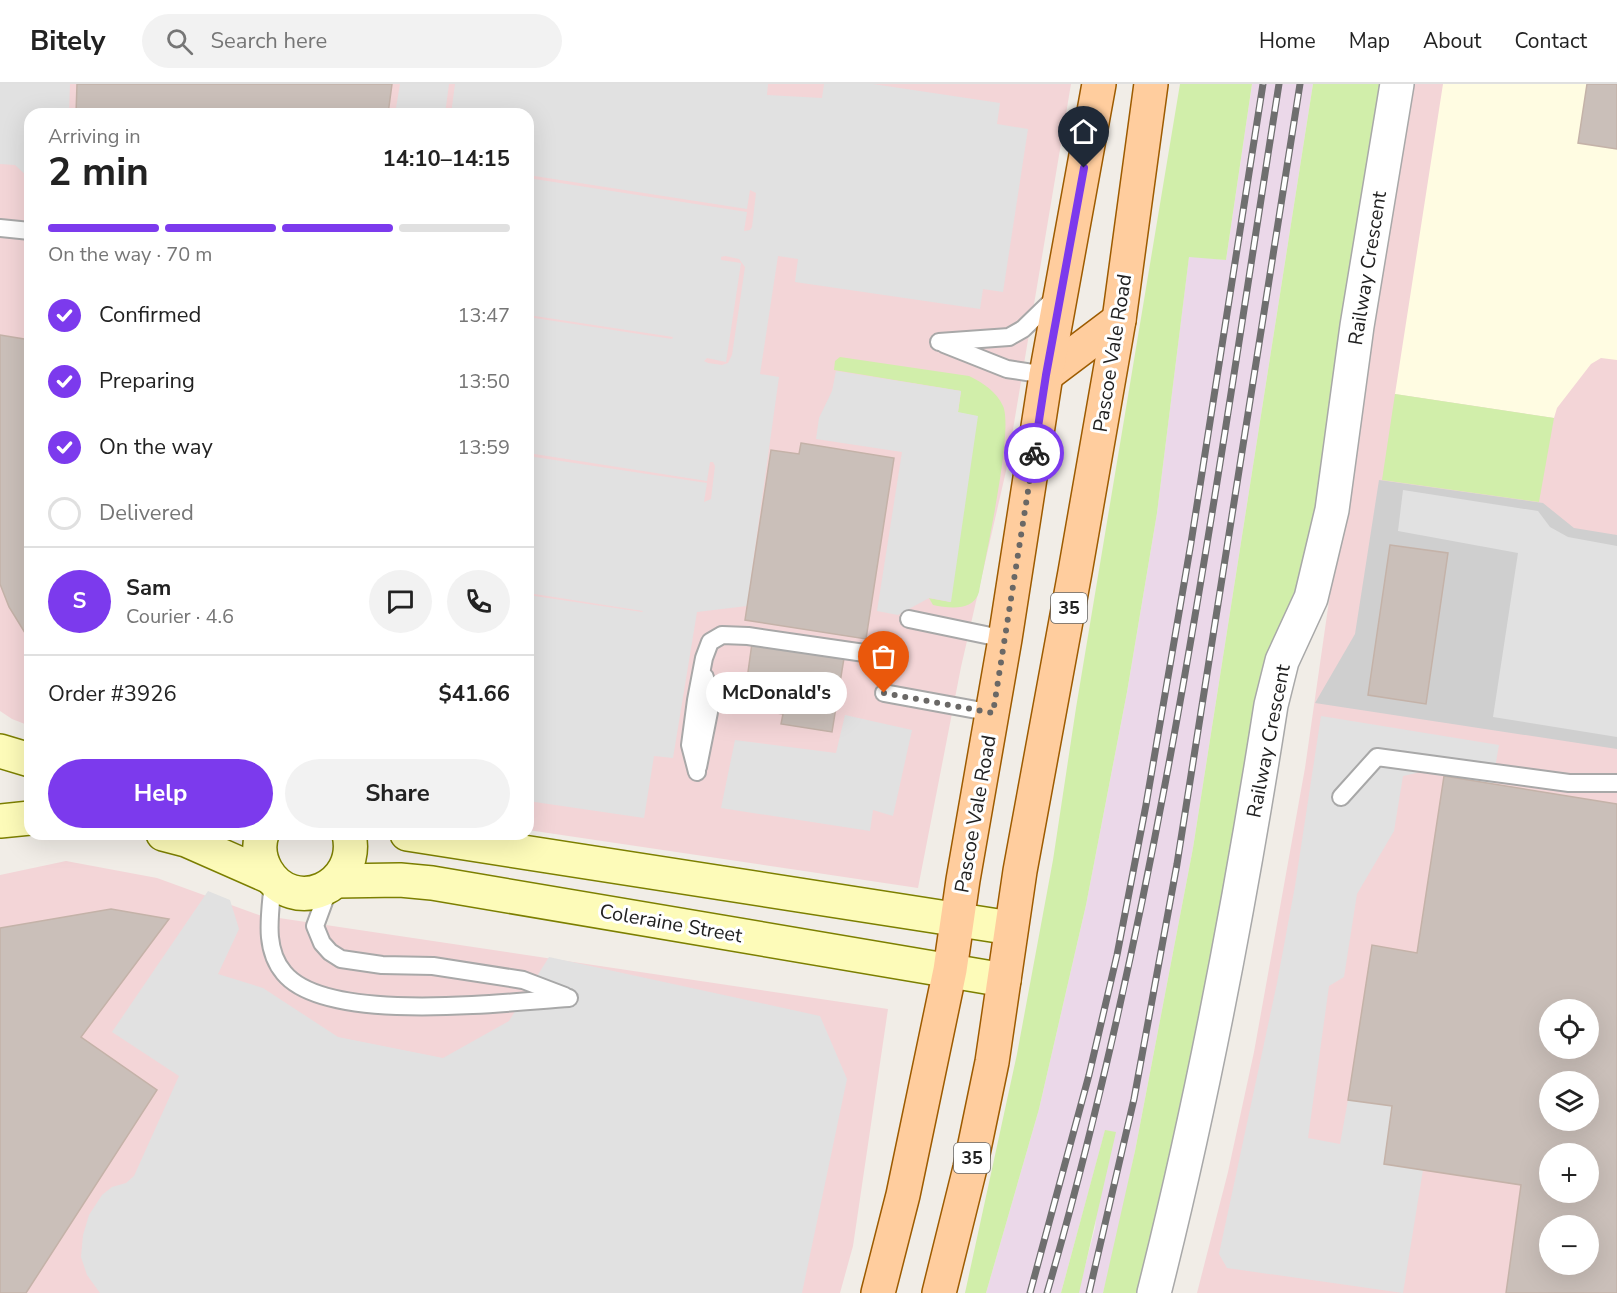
<!DOCTYPE html>
<meta charset="utf-8">
<style>
body{margin:0;font-family:"Nunito Sans",sans-serif;background:#f2f2f2;color:#222;height:100vh;display:flex;flex-direction:column;font-size:22px;white-space:nowrap}
*{box-sizing:border-box;margin:0}
p{font-size:20px;color:#767676}
.icon{flex:none;width:33px;height:33px;fill:none;stroke:currentColor;stroke-width:2;stroke-linecap:round;stroke-linejoin:round}
.map{position:relative;flex:1;overflow:hidden}
.panel{position:absolute;left:24px;top:24px;width:510px;height:732px;display:flex;flex-direction:column;background:#fff;border-radius:18px;box-shadow:0 6px 24px #0002}
.panel>*{flex:none}
.fabs{position:absolute;left:1539px;top:915px;display:grid;gap:12px}
.fabs a{display:grid;place-items:center;width:60px;height:60px;border-radius:50%;background:#fff;box-shadow:0 6px 24px #0002;font-size:30px}
.pin{position:absolute;display:grid;place-items:center;width:51px;height:51px;color:#fff;margin:-62px -26px;border-radius:50% 50% 50% 0;rotate:-45deg;box-shadow:0 0 6px #0007}
.pin .icon{rotate:45deg}
.courier{position:absolute;display:grid;place-items:center;width:60px;height:60px;margin:-30px;border:4px solid #7c3aed;border-radius:50%;background:#fff;color:#222;box-shadow:0 2px 8px #0007}
.bubble{position:absolute;height:42px;border-radius:21px;background:#fff;box-shadow:0 6px 24px #0002;font-size:20px;font-weight:700;line-height:42px;text-align:center}
.overview em{font-style:normal;font-weight:700}
.overview div{display:flex;flex-direction:column-reverse}
.overview{display:flex;align-items:center;justify-content:space-between;height:102px;padding:0 24px}
h1{font-size:39px;font-weight:700;line-height:45px}
.bar{display:grid;grid-template-columns:repeat(4,1fr);gap:9px 6px;align-content:center;height:72px;padding:0 24px}
.bar i{height:8px;border-radius:4px;background:#e0e0e0}
.bar .active{background:#7c3aed}
.bar p{grid-column:span 4}
.line{display:flex;align-items:center;gap:15px;padding:0 24px;border-top:2px solid #e0e0e0}
.line div{flex:1}
.round{display:grid;place-items:center;flex:none;width:63px;height:63px;border-radius:32px;background:#f2f2f2}
ol{padding:0 24px;list-style:none}
li{display:flex;align-items:center;gap:18px;height:66px}
li p{margin-inline-start:auto}
li .icon{padding:6px;border-radius:50%;background:#7c3aed;color:#fff;stroke-width:4}
li:last-child{color:#767676}
li i{width:33px;height:33px;border:3px solid #e0e0e0;border-radius:50%}
.action{display:flex;gap:12px;margin-top:auto;padding:12px 24px}
.action a{flex:1;height:69px;border-radius:36px;background:#7c3aed;color:#fff;font-size:24px;font-weight:700;line-height:69px;text-align:center}
.action a+a{background:#f2f2f2;color:#222}
header{display:flex;align-items:center;gap:36px;box-sizing:border-box;height:84px;padding:0 30px;background:#fff;border-bottom:2px solid #e0e0e0}
header strong{font-size:28px}
nav{display:flex;gap:33px;margin-inline-start:auto;font-size:21px}
.search{width:420px;height:54px;background:#f2f2f2;display:flex;align-items:center;gap:15px;box-sizing:border-box;padding:0 21px;border-radius:33px;color:#767676;font-size:22px}
.map>svg:first-child{display:block}
.commercial{fill:#f3d5d7;fill-rule:evenodd}
.industrial{fill:#ebd8e9}
.education{fill:#fffce2}
.religious{fill:#cfcfcf}
.grass{fill:#d1eeaa}
.parking{fill:#e1e1e1;fill-rule:evenodd}
.building{fill:#cabfb9;stroke:#c4b2a8;stroke-width:1.5;fill-rule:evenodd}
.lines{fill:none;stroke-linecap:round;stroke-linejoin:round}
.lane-casing{stroke:#a8a8a8;stroke-width:20}
.street-casing{stroke:#a8a8a8;stroke-width:36}
.secondary-casing{stroke:#7c7f00;stroke-width:36}
.primary-casing{stroke:#9d5b00;stroke-width:36}
.lane{stroke:#fff;stroke-width:16}
.street{stroke:#fff;stroke-width:33}
.secondary{stroke:#fdfbb9;stroke-width:33}
.primary{stroke:#ffcd9e;stroke-width:33}
.rail-casing{stroke:#6f6f6f;stroke-width:7}
.rail{stroke:#fff;stroke-width:4.5;stroke-dasharray:14;stroke-linecap:butt}
.done{stroke:#6a6866;stroke-width:6;stroke-dasharray:0 10.8}
.route{stroke:#7c3aed;stroke-width:8}
.labels{text-anchor:middle;stroke-width:6;stroke-linejoin:round;paint-order:stroke}
.shield{fill:#fff;stroke:#646464;stroke-width:1.5}
.shield-label{font-size:18px;font-weight:bold;fill:#212121}
.street-label{font-size:20px;fill:#212121;stroke:#fff}
</style>
<header>
<strong>Bitely</strong>
<div class="search"><svg class="icon" aria-label="search" viewBox="0 0 24 24"><circle cx="10" cy="10" r="6"/><path d="M15 15l6 6"/></svg>Search here</div>
<nav><a>Home</a><a>Map</a><a>About</a><a>Contact</a></nav>
</header>
<div class="map">
<svg width="1617" height="1209" viewBox="0 0 1617 1209">
<rect width="100%" height="100%" fill="#f1ede7"/>
<g class="commercial">
<path d="M0 0H1071L1006 387 961 583 918 804 528 746V30H30V642L12 635 0 627Z"/>
<path d="M1408 0H1617V1209H1197L1228 1088 1254 968 1305 684 1357 322ZM1550 926H1588V964H1550ZM1550 998H1588V1036H1550ZM1550 1070H1588V1108H1550ZM1550 1142H1588V1180H1550Z"/>
<path d="M66 777 157 794 259 831 888 925 853 1162 840 1209H0V791Z"/>
</g>
<path class="industrial" d="M1252 0H1313L1193 764 1135 1067 1114 1166 1103 1209H1078L1095 1144 1105 1047 1061 1209H986L1039 1025 1086 821 1127 608 1157 429 1189 172 1226 176Z"/>
<path class="education" d="M1443 0H1617V276L1601 274 1591 280 1557 324 1554 334 1395 310Z"/>
<path class="religious" d="M1379 396 1543 419 1574 444 1617 451V665L1315 619 1355 550Z"/>
<g class="grass">
<path d="M1180 0H1252L1226 176 1189 173 1157 429 1127 608 1086 821 1039 1025 986 1209H965L1017 970 1053 776 1076 624Z"/>
<path d="M1313 0H1382L1314 435 1297 502 1273 557 1266 578 1195 959 1137 1209H1103L1135 1067 1193 764Z"/>
<path d="M840 273 969 292C982 298 997 308 1003 322 1014 345 985 475 979 508 973 528 949 524 933 521L929 514 950 518 958 328 961 307 834 286 835 277Z"/>
<path d="M1395 310 1554 334 1539 418 1382 396Z"/>
<path d="M1105 1046 1116 1048 1079 1209H1061Z"/>
</g>
<g class="parking">
<path d="M0 0H70L69 30H30V95L15 81 0 80Z"/>
<path d="M400 0H449L445 30H395Z"/>
<path d="M455 0H768L767 11 822 14 824 0H873L1000 19 997 40 1028 45 1003 208 983 205 980 225 795 198 798 175 778 172 760 290 779 293 747 522 697 528 673 674 654 672 644 734 528 717V511L642 528 643 527 528 509V372L707 399 704 418 711 415 715 382 713 378H710L707 397 528 369V233L672 255 673 253 528 231V94L747 128 744 147 750 146 752 143 756 109 750 106 747 125 528 91V30H451ZM725 172 739 175 745 183 732 271 728 279 722 281 708 279 704 277 707 274 726 278 741 179 721 176V173Z"/>
<path d="M836 287 961 307 958 328 978 332 951 518 929 514 898 531 877 527 902 368 816 355 819 334 832 307Z"/>
<path d="M1403 406 1538 427 1550 443 1568 453 1617 462V653L1493 633 1518 469 1398 447Z"/>
<path d="M845 631 912 646 893 732 873 726 870 747 721 724 735 656 836 669Z"/>
<path d="M1321 632 1499 661 1492 701 1421 688 1403 692 1394 747 1357 810 1344 893 1329 902 1308 1054 1340 1060 1348 1016 1392 1022 1384 1080 1423 1086 1403 1209 1227 1184 1219 1170 1277 899 1295 802Z"/>
<path d="M208 807 230 816 239 845 218 890 263 904 338 953 443 974 509 937 549 873 820 932 847 995 802 1209H100L87 1191 81 1173 83 1151 89 1131 102 1111 112 1103 126 1099 134 1092 179 992 112 948Z"/>
</g>
<g class="building">
<path d="M77 0H392L388 30H212L192 27V30H76Z"/>
<path d="M1587 0H1617V65L1578 59Z"/>
<path d="M0 251 30 256V557L9 523 0 500Z"/>
<path d="M801 359 894 374 866 555 745 536 771 366 799 370Z"/>
<path d="M1390 461 1448 469 1426 620 1368 611Z"/>
<path d="M752 559 844 574 832 648 781 640 783 630 743 624Z"/>
<path d="M1444 692 1617 720V1209H1506L1521 1101 1384 1080 1392 1022 1348 1016 1372 861 1417 869ZM1550 926H1588V964H1550ZM1550 998H1588V1036H1550ZM1550 1070H1588V1108H1550ZM1550 1142H1588V1180H1550Z"/>
<path d="M111 825 169 835 81 953 157 1006 26 1209H0V844Z"/>
</g>
<g class="lines">
<g class="lane-casing">
<g id="lane">
<path d="M0 144 30 147"/>
<path d="M939 258 1009 253 1023 245 1055 214"/>
<path d="M944 260 1007 285 1046 291"/>
<path d="M909 535 1005 555"/>
<path d="M884 609 993 629"/>
<path d="M698 683 709 628 705 593"/>
<path d="M697 688 690 661 696 616 704 574 710 558 722 551 748 552 892 573"/>
<path d="M1341 713 1377 673 1569 699H1617"/>
<path d="M273 796C271 827 262 863 284 889 327 941 506 918 569 914"/>
<path d="M329 804 315 842 322 859 330 868 341 875 382 881 433 882 523 896 565 912"/>
</g>
</g>
<g class="street-casing">
<path id="street" d="M1154 1209C1203 1015 1240 819 1271 621L1282 577 1311 514 1332 426 1357 242 1397 0"/>
</g>
<g class="secondary-casing">
<g id="secondary">
<path d="M0 667 30 676"/>
<path d="M0 737 30 734"/>
<path d="M163 750 186 756 270 793"/>
<path d="M262 750C258 762 260 775 266 786 293 833 361 803 349 750"/>
<path d="M407 750 1011 844"/>
<path d="M336 797 400 796 432 799 1004 896"/>
</g>
</g>
<g class="primary-casing">
<g id="primary">
<path d="M1046 291 1119 236"/>
<path d="M878 1209 903 1111 950 886 963 796 1005 555 1046 291 1099 0"/>
<path d="M939 1209 970 1084 992 978 1020 787 1075 488 1119 236 1151 0"/>
</g>
</g>
<use href="#lane" class="lane"/>
<use href="#street" class="street"/>
<use href="#secondary" class="secondary"/>
<use href="#primary" class="primary"/>
<g class="rail-casing">
<g id="rail">
<path d="M1030 1209 1089 991 1117 871 1146 721 1191 459 1263 0"/>
<path d="M1047 1209C1161 814 1215 406 1279 0"/>
<path d="M1089 1209 1134 1015 1177 780 1300 0"/>
</g>
</g>
<use href="#rail" class="rail"/>
</g>
<g class="lines">
<path class="done" d="M884 609 993 629 1034 369"/>
<path class="route" d="M1034 369 1046 291 1084 84"/>
</g>
<g class="labels">
<g class="shield">
<rect x="1051" y="509" width="36" height="30" rx="4.5"/>
<rect x="954" y="1059" width="36" height="30" rx="4.5"/>
</g>
<g class="shield-label">
<text x="1069" y="530">35</text>
<text x="972" y="1080">35</text>
</g>
<g class="street-label">
<text transform="translate(1367 184) rotate(-81)" y="7">Railway Crescent</text>
<text transform="translate(1112 269) rotate(-81)" y="7">Pascoe Vale Road</text>
<text transform="translate(1268 657) rotate(-79)" y="7">Railway Crescent</text>
<text transform="translate(975 730) rotate(-80)" y="7">Pascoe Vale Road</text>
<text transform="translate(671 839) rotate(10)" y="7">Coleraine Street</text>
</g>
</g>
</svg>
<div class="fabs">
<a><svg class="icon" aria-label="locate" viewBox="0 0 24 24"><circle cx="12" cy="12" r="6"/><path d="M12 2v4M12 18v4M2 12h4M18 12h4"/></svg></a>
<a><svg class="icon" aria-label="layers" viewBox="0 0 24 24"><path d="M12 4l9 5-9 5-9-5zM3 14l9 5 9-5"/></svg></a>
<a>+</a>
<a>−</a>
</div>
<div class="pin" style="left:884px;top:609px;background:#ea580c"><svg class="icon" aria-label="bag" viewBox="0 0 24 24"><path d="M5 8h14l-1 12H6zM9 8a3 3 0 0 1 6 0"/></svg></div>
<div class="pin" style="left:1084px;top:84px;background:#1f2937"><svg class="icon" aria-label="home" viewBox="0 0 24 24"><path d="M3 11l9-7 9 7M6 9v11h12V9"/></svg></div>
<div class="courier" style="left:1034px;top:369px"><svg class="icon" aria-label="bike" viewBox="0 0 24 24"><circle cx="6" cy="16" r="4"/><circle cx="18" cy="16" r="4"/><path d="M6 16l4-8h5l3 8M10 8l3 8H6M13 5h3"/></svg></div>
<div class="bubble" style="left:706px;top:588px;width:141px">McDonald's</div>
<section class="panel">
<div class="overview"><div><h1>2 min</h1><p>Arriving in</p></div><em>14:10–14:15</em></div>
<div class="bar"><i class="active"></i><i class="active"></i><i class="active"></i><i></i><p>On the way · 70 m</p></div>
<ol>
<li><svg class="icon" aria-label="check" viewBox="0 0 24 24"><path d="M5 12l5 5 9-10"/></svg>Confirmed<p>13:47</p></li>
<li><svg class="icon" aria-label="check" viewBox="0 0 24 24"><path d="M5 12l5 5 9-10"/></svg>Preparing<p>13:50</p></li>
<li><svg class="icon" aria-label="check" viewBox="0 0 24 24"><path d="M5 12l5 5 9-10"/></svg>On the way<p>13:59</p></li>
<li><i></i>Delivered</li>
</ol>
<div class="line" style="height:108px"><b class="round" style="background:#7c3aed;color:#fff">S</b><div><b>Sam</b><p>Courier · 4.6</p></div><a class="round"><svg class="icon" aria-label="chat" viewBox="0 0 24 24"><path d="M4 5h16v11H9l-5 4z"/></svg></a><a class="round"><svg class="icon" aria-label="phone" viewBox="0 0 24 24"><path d="M5 4h4l2 5-3 2q2 4 5 5l2-3 5 2v4C11 20 4 13 5 4z"/></svg></a></div>
<div class="line" style="height:78px"><div>Order #3926</div><b>$41.66</b></div>
<div class="action"><a>Help</a><a>Share</a></div>
</section>
</div>
